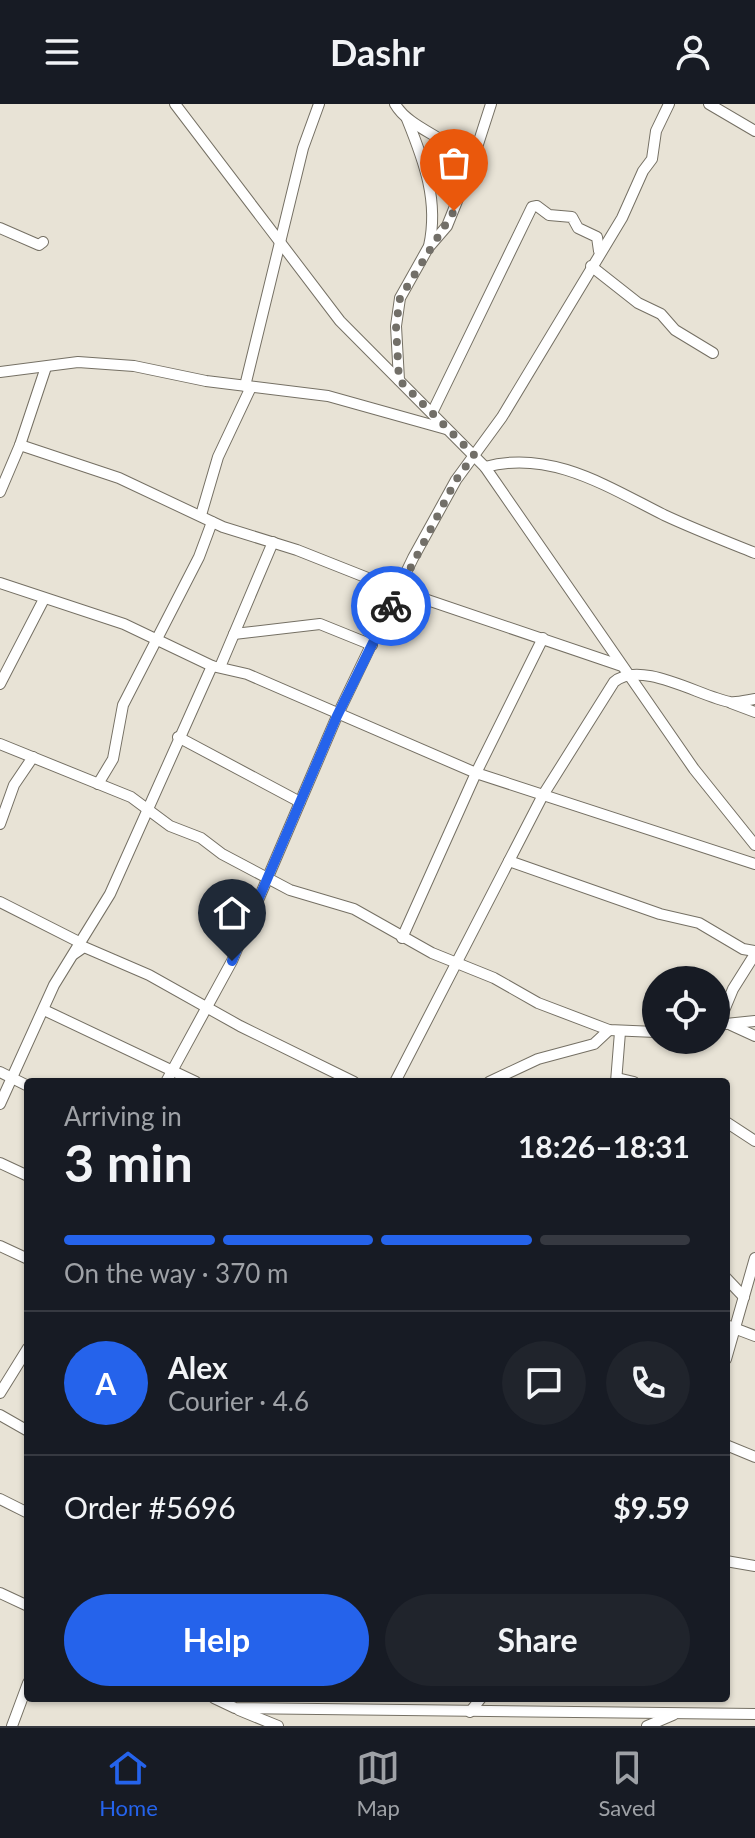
<!DOCTYPE html>
<meta charset="utf-8">
<style>
body{margin:0;font-family:Lato,sans-serif;background:#20242c;color:#f1f3f6;height:100vh;display:flex;flex-direction:column;font-size:30px;white-space:nowrap}
*{box-sizing:border-box;margin:0}
p{font-size:26px;color:#9ea1a6}
.icon{flex:none;width:44px;height:44px;fill:none;stroke:currentColor;stroke-width:2;stroke-linecap:round;stroke-linejoin:round}
.map{position:relative;flex:1;overflow:hidden}
.drawer{position:absolute;left:24px;top:974px;width:706px;height:624px;display:flex;flex-direction:column;background:#171b24;border-radius:8px;box-shadow:0 2px 6px #0004}
.drawer>*{flex:none}
.buttons{position:absolute;left:642px;top:862px;display:grid;gap:16px}
.buttons a{display:grid;place-items:center;width:88px;height:88px;border-radius:50%;background:#171b24;box-shadow:0 2px 6px #0004;font-size:40px}
.pin{position:absolute;display:grid;place-items:center;width:68px;height:68px;color:#fff;margin:-82px -34px;border-radius:50% 50% 50% 0;rotate:-45deg;box-shadow:0 0 8px #0007}
.pin .icon{rotate:45deg}
.courier{position:absolute;display:grid;place-items:center;width:80px;height:80px;margin:-40px;border:6px solid #2563eb;border-radius:50%;background:#fff;color:#222;box-shadow:0 2px 10px #0007}
.headline em{font-style:normal;font-weight:700}
.headline div{display:flex;flex-direction:column-reverse}
.headline{display:flex;align-items:center;justify-content:space-between;height:136px;padding:0 40px}
h1{font-size:52px;font-weight:700;line-height:60px}
.bar{display:grid;grid-template-columns:repeat(4,1fr);gap:12px 8px;align-content:center;height:96px;padding:0 40px}
.bar i{height:10px;border-radius:6px;background:#363941}
.bar .selected{background:#2563eb}
.bar p{grid-column:span 4}
.line{display:flex;align-items:center;gap:20px;padding:0 40px;border-top:2px solid #363941}
.line div{flex:1}
.round{display:grid;place-items:center;flex:none;width:84px;height:84px;border-radius:42px;background:#20242c}
.action{display:flex;gap:16px;margin-top:auto;padding:16px 40px}
.action a{flex:1;height:92px;border-radius:48px;background:#2563eb;color:#fff;font-size:32px;font-weight:700;line-height:92px;text-align:center}
.action a+a{background:#20242c;color:#f1f3f6}
header{display:flex;justify-content:space-between;align-items:center;height:104px;padding:0 40px;background:#171b24;font-size:36px;font-weight:700}
.tabs{display:flex;justify-content:space-around;align-items:center;height:112px;border-top:2px solid #363941;background:#171b24;font-size:22px;color:#9ea1a6}
.tabs a{display:grid;justify-items:center;gap:4px}
.tabs .selected{color:#2563eb}
.map>svg:first-child{display:block}
.lines{fill:none;stroke-linecap:round;stroke-linejoin:round}
.minor-casing{stroke:#757064;stroke-width:12}
.minor{stroke:#fff;stroke-width:10}
.done{stroke:#726f68;stroke-width:8;stroke-dasharray:0 14.4}
.route{stroke:#2563eb;stroke-width:10}
</style>
<header><svg class="icon" aria-label="menu" viewBox="0 0 24 24"><path d="M4 6h16M4 12h16M4 18h16"/></svg>Dashr<svg class="icon" aria-label="person" viewBox="0 0 24 24"><circle cx="12" cy="8" r="4"/><path d="M4 21q1-7 8-7t8 7"/></svg></header>
<div class="map">
<svg width="755" height="1622" viewBox="0 0 755 1622">
<rect width="100%" height="100%" fill="#e8e3d6"/>
<g class="lines">
<g class="minor-casing">
<g id="minor">
<path d="M175 0 340 217 485 363 694 665 755 741"/>
<path d="M395 0C411 28 459 35 470 65L447 122 428 144 400 194 396 222 399 276"/>
<path d="M709 0 755 27"/>
<path d="M407 15C424 57 439 97 429 142"/>
<path d="M470 65 491 0"/>
<path d="M0 124 39 141 43 138"/>
<path d="M591 162 638 199 661 210 675 226 713 249"/>
<path d="M0 268 78 258 134 262 206 277 328 292 446 325"/>
<path d="M245 282 303 44 319 0"/>
<path d="M432 309 532 103 537 102 549 111 572 113 578 124 597 133 599 147"/>
<path d="M20 341 119 374 223 423 297 446 398 486 622 562"/>
<path d="M485 363C550 345 608 383 664 411 694 425 725 437 755 449"/>
<path d="M0 388 20 341 46 263"/>
<path d="M201 411 218 353 251 283"/>
<path d="M0 479 124 520 212 562 247 570 476 669 755 760"/>
<path d="M234 530 320 520 372 541"/>
<path d="M220 563 273 438"/>
<path d="M0 580 44 495"/>
<path d="M731 599 755 608"/>
<path d="M178 633 300 698"/>
<path d="M0 640 131 693 170 722 201 734 222 750 290 786 354 805 432 849 494 874 538 899 609 926 656 928"/>
<path d="M98 680 113 655 123 601 199 453 212 418"/>
<path d="M0 720 14 681 33 653"/>
<path d="M509 757 660 810 699 819 743 845 755 847"/>
<path d="M0 798 79 838"/>
<path d="M402 834 476 669 543 534"/>
<path d="M74 850 84 843 149 871 240 922 354 978"/>
<path d="M44 906 196 978"/>
<path d="M716 921 755 917"/>
<path d="M718 921 733 885 755 850"/>
<path d="M731 921 755 932"/>
<path d="M0 968 28 982"/>
<path d="M617 974 634 978"/>
<path d="M166 978 232 857 337 612 413 454 456 376 502 313 622 114 643 67 652 55 656 27 669 0"/>
<path d="M395 978 543 691 614 578C640 555 701 593 730 598 737 599 748 596 755 595"/>
<path d="M489 978 538 955 594 940 609 926"/>
<path d="M616 978 620 928"/>
<path d="M0 1000 54 881 110 790 212 562"/>
<path d="M726 1018 755 1037"/>
<path d="M0 1059 28 1072"/>
<path d="M0 1142 28 1155"/>
<path d="M726 1174 744 1193"/>
<path d="M726 1221 755 1232"/>
<path d="M726 1255 755 1154"/>
<path d="M0 1289 28 1244"/>
<path d="M0 1311 28 1327"/>
<path d="M726 1341 755 1353"/>
<path d="M0 1395 28 1409"/>
<path d="M726 1457 755 1462"/>
<path d="M0 1489 28 1502"/>
<path d="M214 1594 235 1604 755 1610"/>
<path d="M239 1606 278 1622"/>
<path d="M470 1608 481 1594"/>
<path d="M12 1622 28 1579"/>
<path d="M647 1622 673 1611"/>
</g>
</g>
<use href="#minor" class="minor"/>
</g>
<g class="lines">
<path class="done" d="M391 502 456 376 474 351 399 276 396 222 400 194 454 107"/>
<path class="route" d="M232 857 337 612 391 502"/>
</g>
</svg>
<div class="buttons">
<a><svg class="icon" aria-label="locate" viewBox="0 0 24 24"><circle cx="12" cy="12" r="6"/><path d="M12 2v4M12 18v4M2 12h4M18 12h4"/></svg></a>
</div>
<div class="pin" style="left:454px;top:107px;background:#ea580c"><svg class="icon" aria-label="bag" viewBox="0 0 24 24"><path d="M5 8h14l-1 12H6zM9 8a3 3 0 0 1 6 0"/></svg></div>
<div class="pin" style="left:232px;top:857px;background:#1f2937"><svg class="icon" aria-label="home" viewBox="0 0 24 24"><path d="M3 11l9-7 9 7M6 9v11h12V9"/></svg></div>
<div class="courier" style="left:391px;top:502px"><svg class="icon" aria-label="bike" viewBox="0 0 24 24"><circle cx="6" cy="16" r="4"/><circle cx="18" cy="16" r="4"/><path d="M6 16l4-8h5l3 8M10 8l3 8H6M13 5h3"/></svg></div>
<section class="drawer">
<div class="headline"><div><h1>3 min</h1><p>Arriving in</p></div><em>18:26–18:31</em></div>
<div class="bar"><i class="selected"></i><i class="selected"></i><i class="selected"></i><i></i><p>On the way · 370 m</p></div>
<div class="line" style="height:144px"><b class="round" style="background:#2563eb;color:#fff">A</b><div><b>Alex</b><p>Courier · 4.6</p></div><a class="round"><svg class="icon" aria-label="chat" viewBox="0 0 24 24"><path d="M4 5h16v11H9l-5 4z"/></svg></a><a class="round"><svg class="icon" aria-label="phone" viewBox="0 0 24 24"><path d="M5 4h4l2 5-3 2q2 4 5 5l2-3 5 2v4C11 20 4 13 5 4z"/></svg></a></div>
<div class="line" style="height:104px"><div>Order #5696</div><b>$9.59</b></div>
<div class="action"><a>Help</a><a>Share</a></div>
</section>
</div>
<nav class="tabs">
<a class="selected"><svg class="icon" aria-label="home" viewBox="0 0 24 24"><path d="M3 11l9-7 9 7M6 9v11h12V9"/></svg>Home</a>
<a><svg class="icon" aria-label="map" viewBox="0 0 24 24"><path d="M3 6l6-2 6 2 6-2v14l-6 2-6-2-6 2zM9 4v14M15 6v14"/></svg>Map</a>
<a><svg class="icon" aria-label="saved" viewBox="0 0 24 24"><path d="M7 4h10v16l-5-4-5 4z"/></svg>Saved</a>
</nav>
